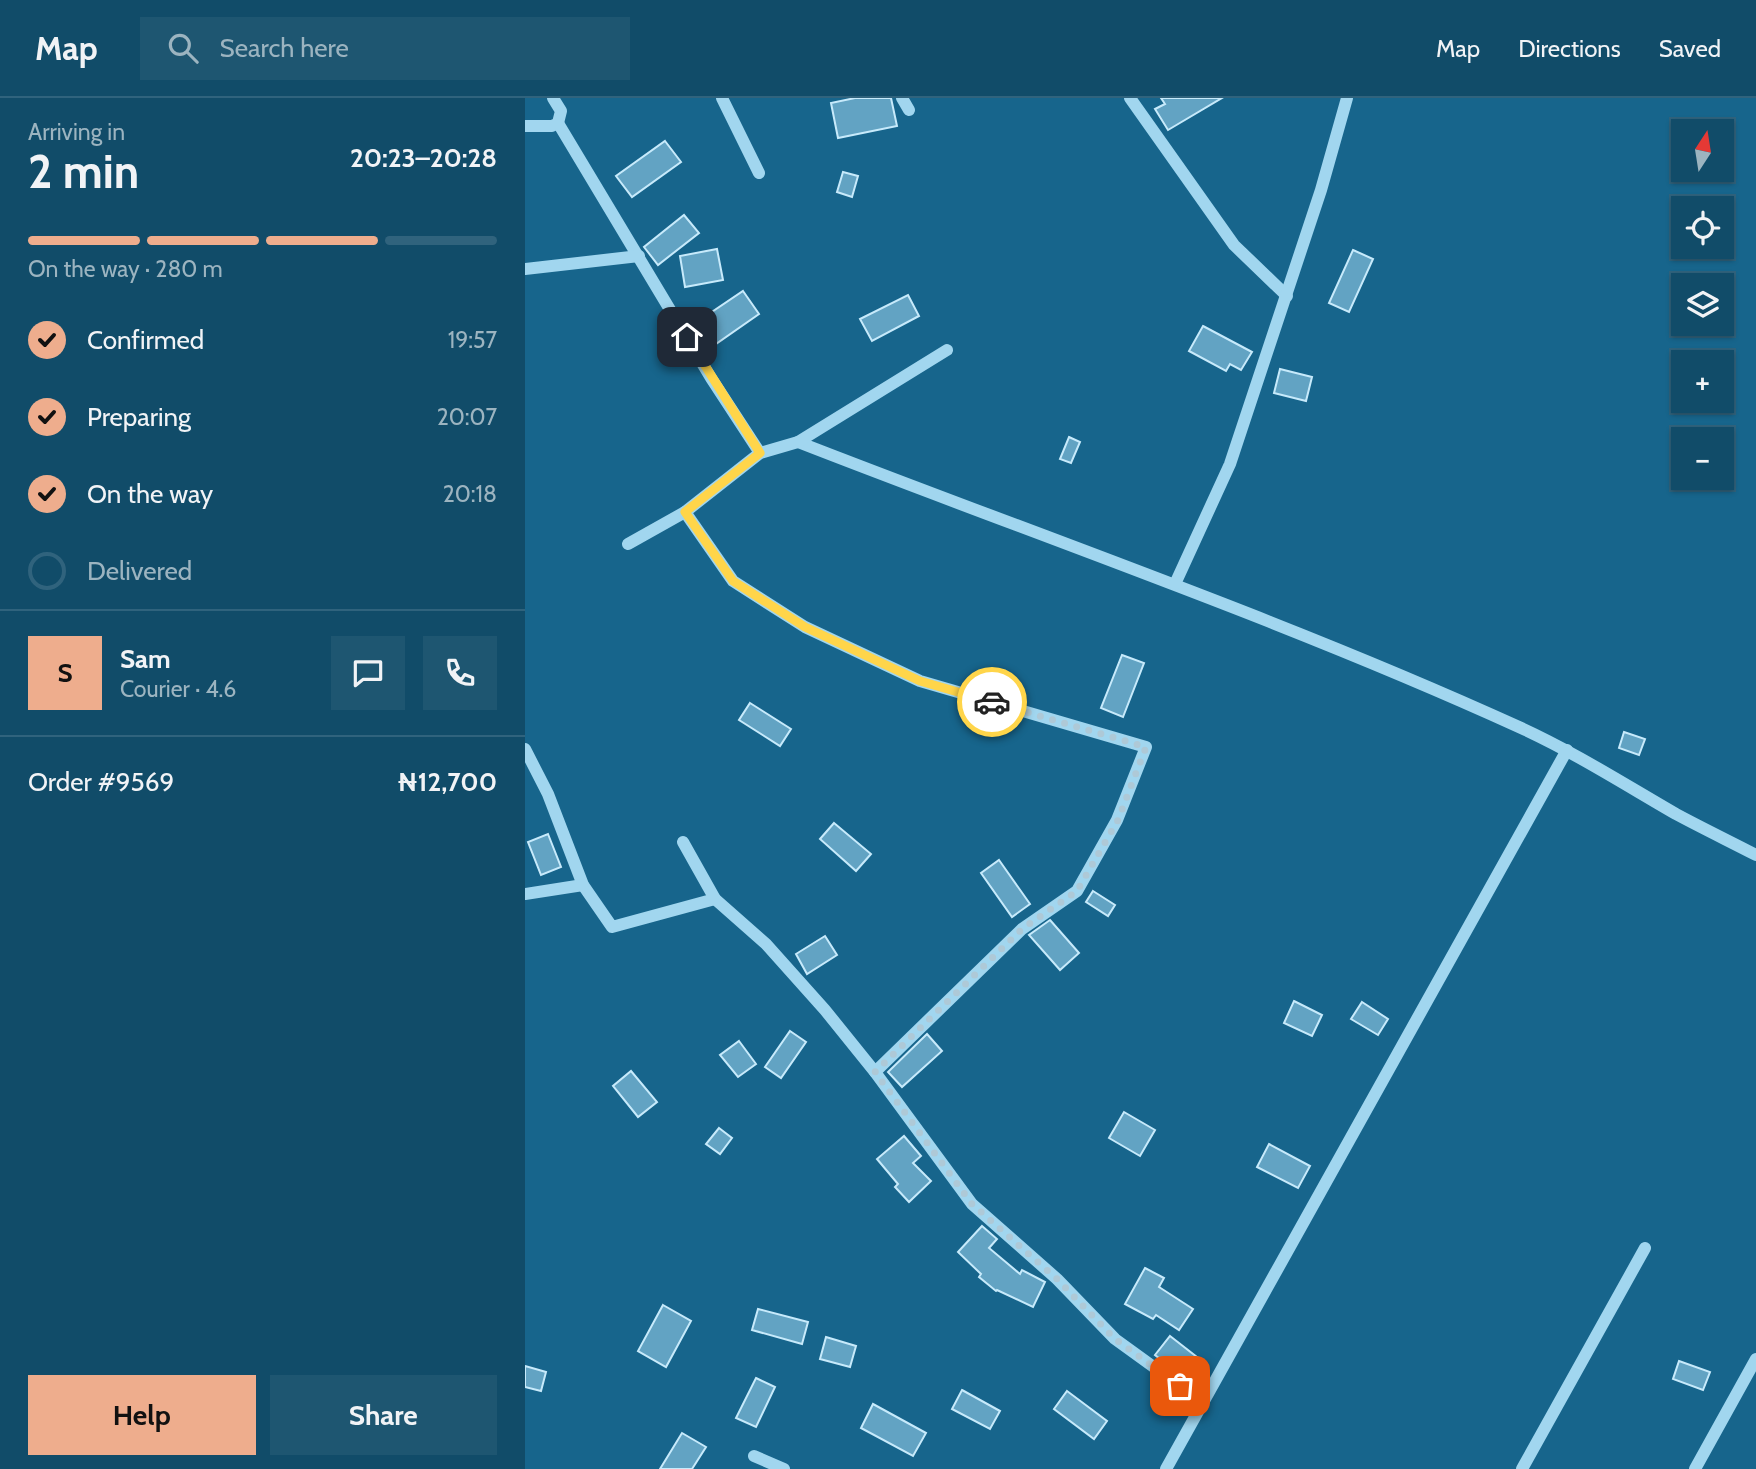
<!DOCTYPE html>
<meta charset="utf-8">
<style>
body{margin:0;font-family:Cabin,sans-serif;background:#1e5671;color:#f1f3f6;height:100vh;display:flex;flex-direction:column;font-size:26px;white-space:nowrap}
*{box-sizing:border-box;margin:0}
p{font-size:23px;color:#9cb4c0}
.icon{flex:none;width:38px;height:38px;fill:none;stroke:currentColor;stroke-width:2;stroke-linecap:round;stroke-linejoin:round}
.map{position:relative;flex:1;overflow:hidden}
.sheet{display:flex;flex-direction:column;background:#114c69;width:525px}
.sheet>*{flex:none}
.needle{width:46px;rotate:12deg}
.controls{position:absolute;left:1146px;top:21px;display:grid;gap:14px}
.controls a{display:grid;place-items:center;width:63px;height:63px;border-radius:0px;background:#114c69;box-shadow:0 2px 5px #0004,0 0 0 2px #30637d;font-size:35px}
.pin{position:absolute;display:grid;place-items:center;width:60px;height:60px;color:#fff;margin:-30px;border-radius:14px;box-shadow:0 4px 10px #0006}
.courier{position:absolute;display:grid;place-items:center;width:70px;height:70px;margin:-35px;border:5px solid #ffd54a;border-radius:50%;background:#fff;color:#222;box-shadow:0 2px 9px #0007}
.summary em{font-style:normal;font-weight:800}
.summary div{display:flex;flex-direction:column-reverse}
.summary{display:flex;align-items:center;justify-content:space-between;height:119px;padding:0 28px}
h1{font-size:46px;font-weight:800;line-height:52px}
.bar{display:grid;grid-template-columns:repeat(4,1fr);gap:10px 7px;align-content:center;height:84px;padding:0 28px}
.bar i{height:9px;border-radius:5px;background:#30637d}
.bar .selected{background:#eead8d}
.bar p{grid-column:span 4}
.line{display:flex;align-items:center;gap:18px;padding:0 28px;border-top:2px solid #30637d}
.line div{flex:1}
.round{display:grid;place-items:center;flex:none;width:74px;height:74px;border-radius:0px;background:#1e5671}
ol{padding:0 28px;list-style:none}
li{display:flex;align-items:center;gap:21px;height:77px}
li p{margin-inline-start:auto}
li .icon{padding:7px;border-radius:50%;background:#eead8d;color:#111;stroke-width:4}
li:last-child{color:#9cb4c0}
li i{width:38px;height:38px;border:4px solid #30637d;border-radius:50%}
.cta{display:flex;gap:14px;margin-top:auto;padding:14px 28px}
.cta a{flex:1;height:80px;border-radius:0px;background:#eead8d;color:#111;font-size:28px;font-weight:800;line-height:80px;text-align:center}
.cta a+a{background:#1e5671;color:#f1f3f6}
header{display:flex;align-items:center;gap:42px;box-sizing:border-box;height:98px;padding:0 35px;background:#114c69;border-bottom:2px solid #30637d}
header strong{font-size:33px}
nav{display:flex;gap:38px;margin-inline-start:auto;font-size:24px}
.search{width:490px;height:63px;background:#1e5671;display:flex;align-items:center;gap:18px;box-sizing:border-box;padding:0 24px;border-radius:0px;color:#9cb4c0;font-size:26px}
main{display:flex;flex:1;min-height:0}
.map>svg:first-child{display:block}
.building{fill:#62a3c3;stroke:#c7eafb;stroke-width:2}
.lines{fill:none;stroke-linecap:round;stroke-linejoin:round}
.minor{stroke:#a1d6ef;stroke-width:12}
.done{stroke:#aec9d7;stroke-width:7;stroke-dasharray:0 12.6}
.route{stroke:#ffd54a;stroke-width:9}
</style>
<header>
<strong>Map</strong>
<div class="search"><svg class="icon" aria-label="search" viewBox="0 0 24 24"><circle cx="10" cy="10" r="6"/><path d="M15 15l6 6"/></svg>Search here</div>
<nav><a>Map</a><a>Directions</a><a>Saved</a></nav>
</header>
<main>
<section class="sheet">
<div class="summary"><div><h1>2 min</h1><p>Arriving in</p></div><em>20:23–20:28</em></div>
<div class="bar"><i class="selected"></i><i class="selected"></i><i class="selected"></i><i></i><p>On the way · 280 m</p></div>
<ol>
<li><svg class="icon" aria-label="check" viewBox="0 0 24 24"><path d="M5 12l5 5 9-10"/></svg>Confirmed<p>19:57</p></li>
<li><svg class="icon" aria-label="check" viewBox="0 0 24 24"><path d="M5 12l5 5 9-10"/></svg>Preparing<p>20:07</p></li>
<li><svg class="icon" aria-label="check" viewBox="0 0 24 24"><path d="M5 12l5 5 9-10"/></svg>On the way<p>20:18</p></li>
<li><i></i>Delivered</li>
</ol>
<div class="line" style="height:126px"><b class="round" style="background:#eead8d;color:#111">S</b><div><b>Sam</b><p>Courier · 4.6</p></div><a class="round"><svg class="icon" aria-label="chat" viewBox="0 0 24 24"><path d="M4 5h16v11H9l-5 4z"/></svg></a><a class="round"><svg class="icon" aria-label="phone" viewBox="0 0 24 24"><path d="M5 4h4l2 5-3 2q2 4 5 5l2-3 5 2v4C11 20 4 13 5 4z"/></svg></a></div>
<div class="line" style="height:91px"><div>Order #9569</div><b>₦12,700</b></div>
<div class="cta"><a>Help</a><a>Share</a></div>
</section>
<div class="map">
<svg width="1231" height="1371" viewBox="0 0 1231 1371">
<rect width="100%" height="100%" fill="#17658c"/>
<g class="building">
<path d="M330 0H366L372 28 313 40 306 5Z"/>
<path d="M636 0H697L643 32 630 11 640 6Z"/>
<path d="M140 43 156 64 107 99 91 78Z"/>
<path d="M318 74 333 78 327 99 312 94Z"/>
<path d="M159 117 174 135 133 167 119 149Z"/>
<path d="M192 151 198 182 160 189 155 158Z"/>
<path d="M828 152 848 161 824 214 804 205Z"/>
<path d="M218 193 234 216 188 248 172 224Z"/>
<path d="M383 197 394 218 347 243 335 221Z"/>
<path d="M678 228 727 254 716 272 705 266 701 273 664 253Z"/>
<path d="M755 271 787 279 781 303 749 295Z"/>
<path d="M544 339 555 344 546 365 535 361Z"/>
<path d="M597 557 619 565 598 619 576 610Z"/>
<path d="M225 605 266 631 255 648 214 622Z"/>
<path d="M1099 634 1120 641 1114 657 1094 650Z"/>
<path d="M309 725 346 756 331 773 295 741Z"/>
<path d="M23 736 36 769 16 777 3 744Z"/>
<path d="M474 762 505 806 487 819 456 775Z"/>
<path d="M568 793 590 807 583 818 561 804Z"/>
<path d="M525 822 554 855 535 872 504 837Z"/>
<path d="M300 838 312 857 282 876 271 856Z"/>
<path d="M769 903 797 917 787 938 759 925Z"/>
<path d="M837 904 863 921 853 937 826 921Z"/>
<path d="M265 933 281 944 256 980 240 969Z"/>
<path d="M402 936 417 953 377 989 363 974Z"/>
<path d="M214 943 231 966 213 979 195 957Z"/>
<path d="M106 973 132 1004 113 1019 88 988Z"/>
<path d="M599 1014 630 1032 615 1058 584 1040Z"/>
<path d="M194 1030 207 1040 195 1056 181 1046Z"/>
<path d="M379 1038 396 1058 388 1065 406 1083 384 1104 370 1089 373 1086 352 1061Z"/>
<path d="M744 1046 785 1068 773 1090 732 1069Z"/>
<path d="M457 1128 472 1141 464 1150 495 1176 497 1172 520 1184 508 1209 472 1192 471 1193 454 1179 456 1176 433 1154Z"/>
<path d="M620 1170 639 1180 634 1189 668 1211 654 1232 631 1217 628 1221 600 1206Z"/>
<path d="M138 1207 166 1223 141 1269 113 1253Z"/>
<path d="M233 1211 283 1224 277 1246 227 1232Z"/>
<path d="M645 1238 677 1263 662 1282 630 1257Z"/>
<path d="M301 1239 331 1248 325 1269 295 1261Z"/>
<path d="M1154 1263 1185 1274 1178 1292 1148 1281Z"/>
<path d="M0 1268 21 1274 16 1293 0 1289Z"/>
<path d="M231 1280 250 1289 231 1329 211 1320Z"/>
<path d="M437 1292 475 1313 465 1331 427 1311Z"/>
<path d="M542 1293 582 1323 569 1341 529 1311Z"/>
<path d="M348 1306 401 1335 388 1358 336 1330Z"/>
<path d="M157 1335 181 1349 167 1371H135Z"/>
</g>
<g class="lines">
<g class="minor">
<path d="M197 0 234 75"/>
<path d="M377 0 384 12"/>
<path d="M605 0 709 147 762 198"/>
<path d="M33 25 186 280 235 355"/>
<path d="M0 28H27L33 25 36 13 28 0"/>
<path d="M0 171 114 158"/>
<path d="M273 344C514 438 759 522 994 629 1049 654 1099 686 1151 716 1177 730 1204 743 1231 757"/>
<path d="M160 414 208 483 280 529 395 583 621 649 592 722 552 793 497 831 350 974"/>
<path d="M103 446 160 414 235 355 273 344 422 252"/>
<path d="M650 486 705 366 796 92 822 0"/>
<path d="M0 651 23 696 58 787 87 829 190 801"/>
<path d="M158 744 190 801 241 846 300 912 350 974 447 1106 532 1181 590 1241 677 1304"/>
<path d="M0 796 58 787"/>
<path d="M229 1358 259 1371"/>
<path d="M641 1371 1042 652"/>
<path d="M997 1371 1120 1150"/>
<path d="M1170 1371 1231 1261"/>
</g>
</g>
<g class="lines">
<path class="done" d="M467 604 621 649 593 722 552 793 497 831 350 974 447 1106 532 1181 590 1241 655 1288"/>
<path class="route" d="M162 239 235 355 160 414 208 483 280 529 395 583 467 604"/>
</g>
</svg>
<div class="controls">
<a><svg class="needle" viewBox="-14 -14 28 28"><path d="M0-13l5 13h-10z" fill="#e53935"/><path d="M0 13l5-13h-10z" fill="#9cb4c0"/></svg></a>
<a><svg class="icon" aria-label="locate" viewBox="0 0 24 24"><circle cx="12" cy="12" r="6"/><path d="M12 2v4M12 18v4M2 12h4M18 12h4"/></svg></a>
<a><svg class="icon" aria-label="layers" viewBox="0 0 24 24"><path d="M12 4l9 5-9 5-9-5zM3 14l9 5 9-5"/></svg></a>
<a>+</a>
<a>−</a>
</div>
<div class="pin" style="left:655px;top:1288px;background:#ea580c"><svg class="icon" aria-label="bag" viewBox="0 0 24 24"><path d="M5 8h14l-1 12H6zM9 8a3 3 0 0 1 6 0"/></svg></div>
<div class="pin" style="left:162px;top:239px;background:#1f2937"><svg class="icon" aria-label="home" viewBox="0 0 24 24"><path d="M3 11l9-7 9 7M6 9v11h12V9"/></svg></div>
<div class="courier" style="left:467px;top:604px"><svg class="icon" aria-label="car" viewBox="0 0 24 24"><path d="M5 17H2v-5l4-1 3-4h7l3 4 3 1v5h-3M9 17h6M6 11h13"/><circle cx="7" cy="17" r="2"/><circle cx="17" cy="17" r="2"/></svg></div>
</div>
</main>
